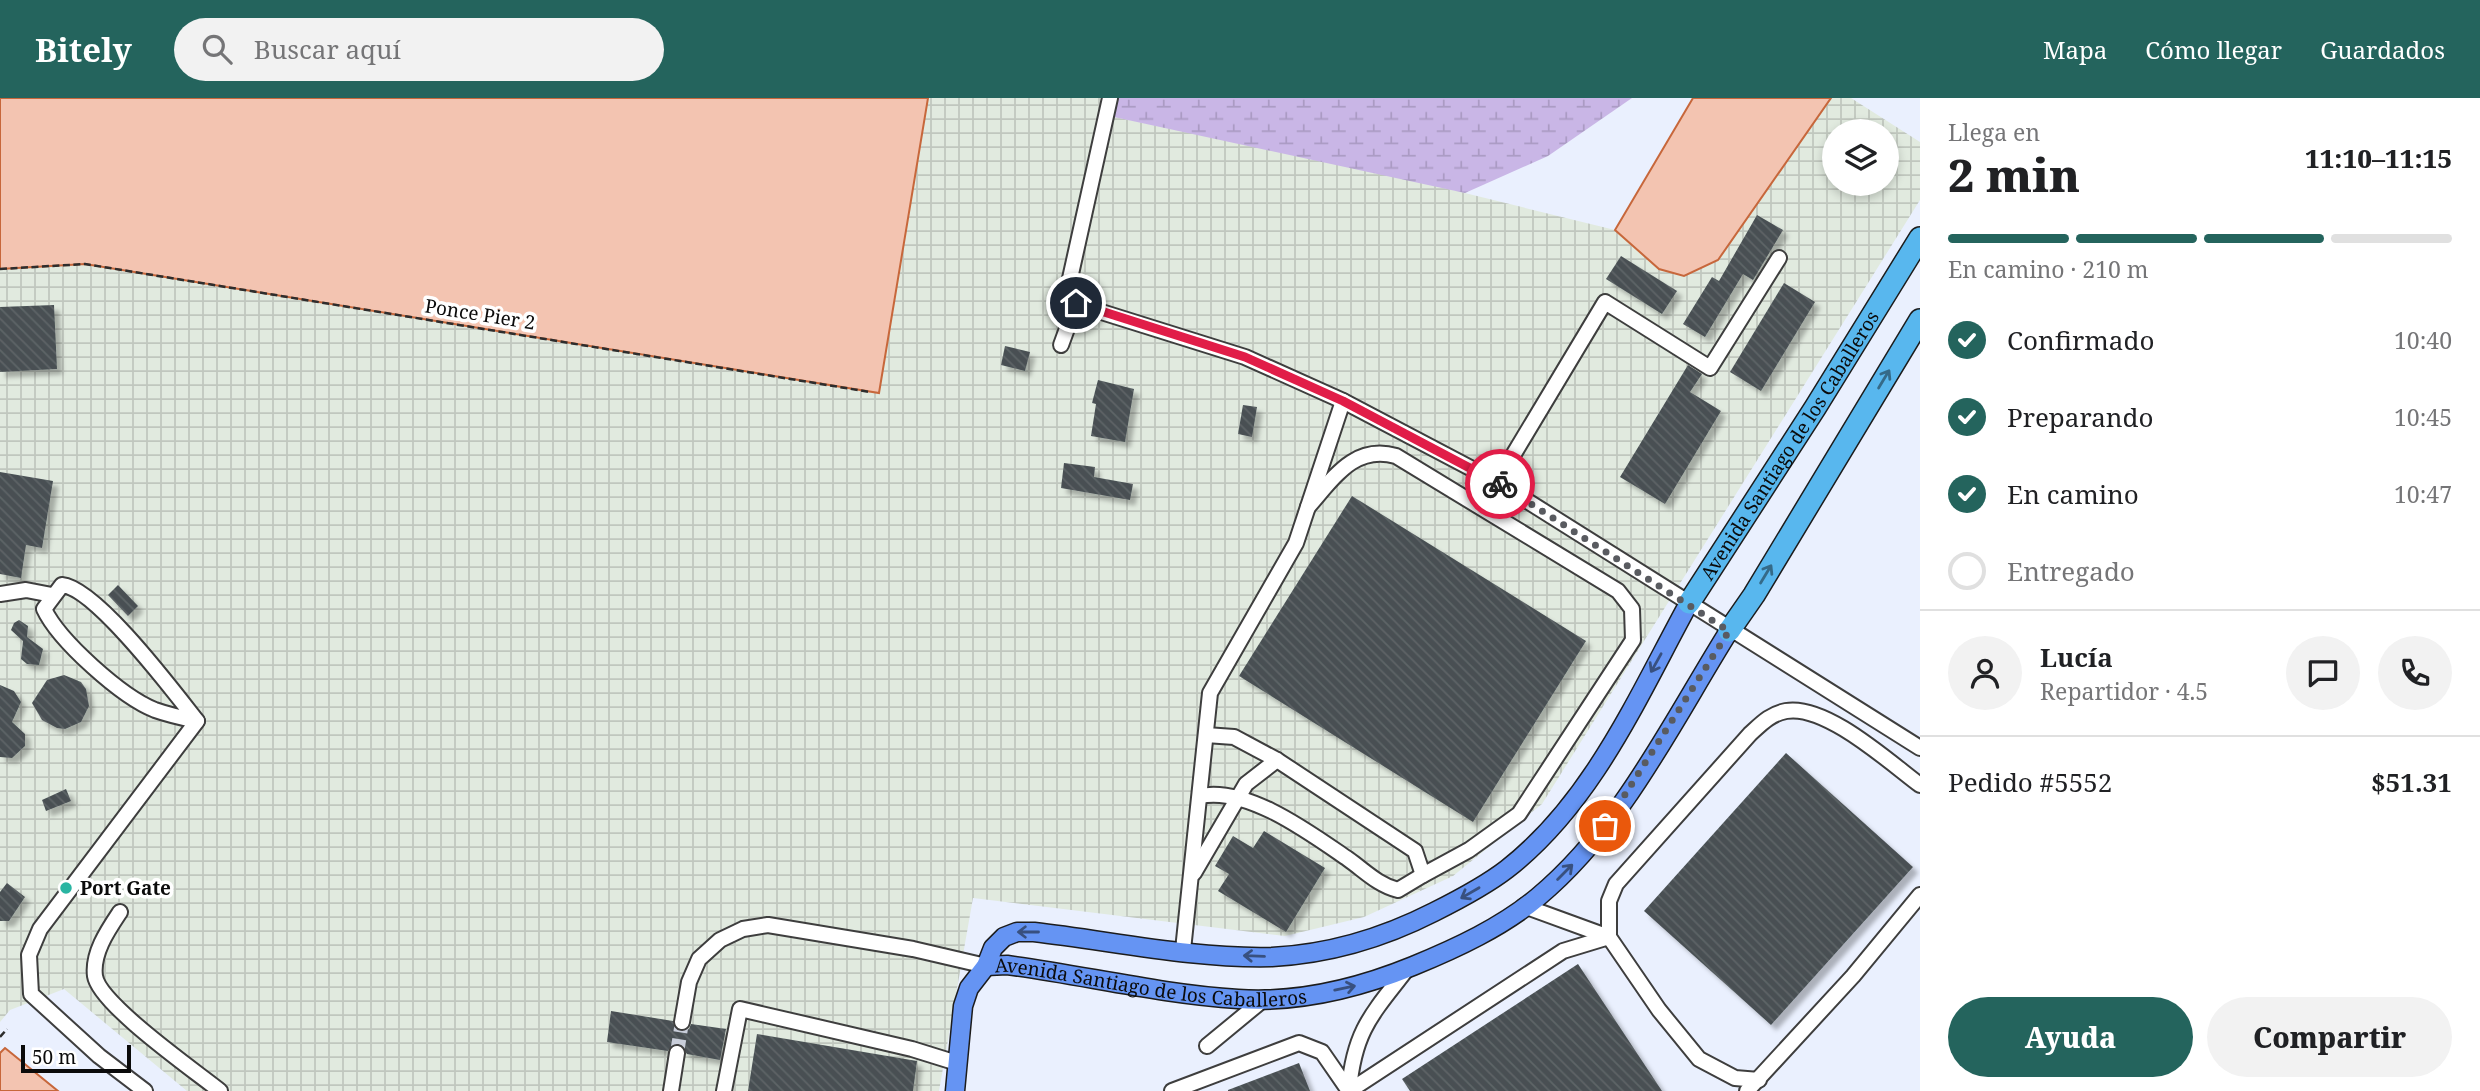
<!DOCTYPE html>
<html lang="es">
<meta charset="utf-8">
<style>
body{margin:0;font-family:"Noto Serif",serif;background:#f2f2f2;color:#202124;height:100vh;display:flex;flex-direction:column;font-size:26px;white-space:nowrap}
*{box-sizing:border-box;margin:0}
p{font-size:23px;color:#757577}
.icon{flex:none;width:38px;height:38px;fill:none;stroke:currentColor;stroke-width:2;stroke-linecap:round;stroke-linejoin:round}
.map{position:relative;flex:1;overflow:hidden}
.drawer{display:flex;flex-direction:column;background:#fff;width:560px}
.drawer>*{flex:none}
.buttons{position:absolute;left:1822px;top:21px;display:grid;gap:14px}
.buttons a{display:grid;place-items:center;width:77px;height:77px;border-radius:50%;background:#fff;box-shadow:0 4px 10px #0003;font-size:35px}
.scale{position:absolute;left:21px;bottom:18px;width:110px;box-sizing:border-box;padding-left:7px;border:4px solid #0b0b0b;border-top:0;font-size:19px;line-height:24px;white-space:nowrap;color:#0b0b0b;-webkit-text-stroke:5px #fff;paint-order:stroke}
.pin{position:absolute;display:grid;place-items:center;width:60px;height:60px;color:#fff;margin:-30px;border:4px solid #fff;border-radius:50%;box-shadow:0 2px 7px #0007}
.courier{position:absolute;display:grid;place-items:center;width:70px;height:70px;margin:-35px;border:5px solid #e11d48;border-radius:50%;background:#fff;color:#222;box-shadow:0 2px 9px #0007}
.headline em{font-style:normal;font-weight:800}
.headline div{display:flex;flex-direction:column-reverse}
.headline{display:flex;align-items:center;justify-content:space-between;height:119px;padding:0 28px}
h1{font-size:46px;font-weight:800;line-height:52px}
.bar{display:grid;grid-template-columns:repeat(4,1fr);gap:10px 7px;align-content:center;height:84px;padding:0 28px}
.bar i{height:9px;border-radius:5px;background:#e0e0e0}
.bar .selected{background:#24645d}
.bar p{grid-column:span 4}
.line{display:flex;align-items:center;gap:18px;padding:0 28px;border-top:2px solid #e0e0e0}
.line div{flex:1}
.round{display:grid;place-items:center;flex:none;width:74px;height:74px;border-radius:37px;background:#f2f2f2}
ol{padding:0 28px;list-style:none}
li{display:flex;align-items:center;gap:21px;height:77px}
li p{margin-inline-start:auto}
li .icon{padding:7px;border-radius:50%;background:#24645d;color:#fff;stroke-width:4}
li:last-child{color:#757577}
li i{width:38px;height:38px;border:4px solid #e0e0e0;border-radius:50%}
.action{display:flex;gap:14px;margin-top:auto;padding:14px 28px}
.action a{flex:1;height:80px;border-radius:42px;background:#24645d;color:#fff;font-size:28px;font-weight:800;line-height:80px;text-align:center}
.action a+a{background:#f2f2f2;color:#202124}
header{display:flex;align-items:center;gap:42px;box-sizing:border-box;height:98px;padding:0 35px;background:#24645d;color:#fff}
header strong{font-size:33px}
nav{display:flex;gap:38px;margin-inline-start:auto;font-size:24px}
.search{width:490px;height:63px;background:#f2f2f2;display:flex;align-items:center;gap:18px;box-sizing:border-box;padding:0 24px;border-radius:38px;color:#757577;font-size:26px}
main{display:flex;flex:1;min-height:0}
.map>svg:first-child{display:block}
.industrial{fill:url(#industrial-grid);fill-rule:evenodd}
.wetland{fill:url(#wetland-marsh)}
.water{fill:#f3c4b1;stroke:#c7673b;stroke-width:2}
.building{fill:url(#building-back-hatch);filter:url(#shadow)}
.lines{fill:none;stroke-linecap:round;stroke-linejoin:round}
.minor-tunnel{stroke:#c9ceda;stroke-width:14;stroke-dasharray:14 7;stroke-linecap:butt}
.minor-casing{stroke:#3e3e3e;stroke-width:18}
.major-casing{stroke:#1c1c1c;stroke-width:21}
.highway-casing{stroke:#1c1c1c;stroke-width:24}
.path{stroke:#2d2d2d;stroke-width:2.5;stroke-dasharray:7 3.5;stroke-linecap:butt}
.minor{stroke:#fff;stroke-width:14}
.major{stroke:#6594f3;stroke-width:18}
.highway{stroke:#58b7ee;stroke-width:21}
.oneway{stroke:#356a88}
.oneway2{stroke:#38507f}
.done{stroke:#595b60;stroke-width:7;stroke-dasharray:0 12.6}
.route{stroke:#e11d48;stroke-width:9}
.poi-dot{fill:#2ab5a2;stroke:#fff;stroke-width:2.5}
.labels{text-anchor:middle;stroke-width:7;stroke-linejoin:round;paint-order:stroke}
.street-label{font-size:19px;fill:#0b0b0b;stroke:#fff}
.poi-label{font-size:19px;font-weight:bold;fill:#0b0b0b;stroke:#fff;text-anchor:start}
</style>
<header>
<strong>Bitely</strong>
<div class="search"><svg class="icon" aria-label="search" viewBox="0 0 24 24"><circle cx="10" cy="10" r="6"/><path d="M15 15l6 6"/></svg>Buscar aquí</div>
<nav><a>Mapa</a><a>Cómo llegar</a><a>Guardados</a></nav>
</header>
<main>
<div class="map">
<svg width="1920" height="993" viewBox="0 0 1920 993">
<defs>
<pattern id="industrial-grid" width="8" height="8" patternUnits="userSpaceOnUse" patternTransform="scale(1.75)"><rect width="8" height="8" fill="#e1eadf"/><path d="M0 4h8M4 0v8" fill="none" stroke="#c0c7be"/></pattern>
<pattern id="wetland-marsh" width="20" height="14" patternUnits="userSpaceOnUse" patternTransform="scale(1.75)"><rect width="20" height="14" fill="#c9b6e6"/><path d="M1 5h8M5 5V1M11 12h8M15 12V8" fill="none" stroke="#ab9bc4"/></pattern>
<pattern id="building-back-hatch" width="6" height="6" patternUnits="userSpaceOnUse" patternTransform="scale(1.75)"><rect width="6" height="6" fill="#485053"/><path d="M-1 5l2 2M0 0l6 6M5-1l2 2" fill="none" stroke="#5e6467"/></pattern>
<filter id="shadow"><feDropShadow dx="5.5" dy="5.5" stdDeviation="2" flood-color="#0004"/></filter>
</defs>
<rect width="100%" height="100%" fill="#eaf0fe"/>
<path class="industrial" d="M928 0H1119L1115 19 1375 73 1615 132 1693 0H1851L1920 44V102L1542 706 1453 778 1364 819 1285 838 973 800 939 993H187L64 891 10 912 0 924V171L85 166 879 295ZM1834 33H1886V86H1834Z"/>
<path class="wetland" d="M1119 0H1632L1548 58 1465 95 1114 19Z"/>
<g class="water">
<path d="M0 0H928L879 295 85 166 0 171Z"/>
<path d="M1693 0H1831L1718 162 1684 178 1659 171 1615 132Z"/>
<path d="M5 950 58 993H0V955Z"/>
</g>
<g class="building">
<path d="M1757 117 1783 132 1753 182 1743 176 1705 239 1683 226 1712 179 1719 183Z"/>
<path d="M1621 158 1677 193 1662 216 1606 181Z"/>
<path d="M1784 185 1815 204 1761 293 1730 274Z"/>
<path d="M54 207 57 271 0 274V209Z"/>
<path d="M1005 248 1030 254 1025 273 1001 267Z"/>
<path d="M1688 267 1702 276 1690 294 1721 313 1665 406 1620 379Z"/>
<path d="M1098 282 1134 291 1125 344 1091 338 1096 306 1092 305Z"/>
<path d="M1243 307 1257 309 1252 339 1238 336Z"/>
<path d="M1064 365 1095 369 1094 379 1133 386 1130 402 1061 390Z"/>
<path d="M0 374 53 383 42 450 26 447 21 480 0 476Z"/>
<path d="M1352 398 1586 543 1473 724 1239 578Z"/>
<path d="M118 487 138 508 128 518 108 497Z"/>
<path d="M19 522 28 528 27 539 43 551 39 567 27 566 21 561 23 543 11 532 14 525Z"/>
<path d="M64 577 81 584 86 591 89 608 81 624 65 631 57 630 42 622 32 605 47 582Z"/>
<path d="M0 587 14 593 21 604 12 624 25 636V648L12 660 0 659Z"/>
<path d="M1786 655 1913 769 1771 927 1644 813Z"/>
<path d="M66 691 71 703 46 713 42 702Z"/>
<path d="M1264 733 1325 770 1286 834 1218 793 1229 776 1215 768 1233 738 1253 750Z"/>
<path d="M7 785 25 799 9 823H0V794Z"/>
<path d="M1578 866 1662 993H1410L1402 981Z"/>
<path d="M611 913 673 923 675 931 681 934 689 931 691 926 726 931 720 962 687 956 679 946H673L668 953 607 944Z"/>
<path d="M757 936 917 963 913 993H748Z"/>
<path d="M1299 965 1310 993H1228V992Z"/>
</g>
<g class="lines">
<path class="minor-tunnel" d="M677 955 682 924"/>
<g class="minor-casing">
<g id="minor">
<path d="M1110 0 1069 185 1070 200 1076 206 1245 259 1343 303 1497 384 1920 650"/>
<path d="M1061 247 1076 206"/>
<path d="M1497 384 1605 204 1710 270 1779 160"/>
<path d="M62 487C96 490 174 594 197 623 183 620 169 617 155 612 122 599 59 543 44 511Z"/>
<path d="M0 496 26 492 52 497"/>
<path d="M1206 637 1234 639 1277 662 1415 753 1423 777 1469 752 1519 716 1633 542 1632 511 1618 493 1396 358C1354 346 1333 381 1308 409"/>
<path d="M1200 698C1247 688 1310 735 1348 761 1365 773 1378 787 1398 792L1423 777"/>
<path d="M1194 775 1246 686 1277 662"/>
<path d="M1524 808 1609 839 1659 912 1699 961 1735 980 1759 982"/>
<path d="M120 814C108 832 92 855 95 878 99 906 195 973 220 993"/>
<path d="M1183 852 1210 595 1296 445 1343 303"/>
<path d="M682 924 689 884 699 861 720 842 743 831 768 827 913 851 986 868"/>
<path d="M1207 948 1264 901"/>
<path d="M1349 992C1354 933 1372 916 1407 871"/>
<path d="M145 993 99 958 31 896 29 857 40 831 197 623"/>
<path d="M671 993 677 955"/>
<path d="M724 993 740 911 912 951 957 965"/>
<path d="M1172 993 1299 945 1322 954 1349 993"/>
<path d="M1349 993 1563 853 1609 839V803L1616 786 1750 636C1761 626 1770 616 1786 613 1826 606 1889 664 1920 687"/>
<path d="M1747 993 1853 878 1920 797"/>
</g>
</g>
<g class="major-casing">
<g id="major">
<path id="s1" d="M986 868 1007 867C1083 877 1160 896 1238 901 1297 905 1359 890 1413 868 1457 850 1502 829 1538 799 1622 729 1672 624 1729 533"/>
<path d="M955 993 963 908 969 890 986 868 993 850 1004 839 1017 834H1034C1112 843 1193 861 1272 859 1330 856 1383 840 1434 814 1460 801 1485 788 1507 771 1593 704 1638 598 1689 505"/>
</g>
</g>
<g class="highway-casing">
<g id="highway">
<path id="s2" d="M1689 505 1815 310 1920 140"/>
<path d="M1729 533 1754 497 1920 222"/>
</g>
</g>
<g class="path">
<path d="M0 171 85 166 870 294"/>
<path d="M0 939 7 931"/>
</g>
<use href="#minor" class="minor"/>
<use href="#major" class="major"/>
<use href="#highway" class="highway"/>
</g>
<defs><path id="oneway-shaft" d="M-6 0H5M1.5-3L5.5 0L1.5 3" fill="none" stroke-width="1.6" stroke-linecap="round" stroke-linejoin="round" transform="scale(1.75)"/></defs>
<g class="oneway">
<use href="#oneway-shaft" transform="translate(1884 281) rotate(-59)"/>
<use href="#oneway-shaft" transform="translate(1766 476) rotate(-59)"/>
</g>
<g class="oneway2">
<use href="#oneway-shaft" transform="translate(1656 565) rotate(119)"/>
<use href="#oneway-shaft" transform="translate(1565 774) rotate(-45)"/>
<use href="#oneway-shaft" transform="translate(1470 795) rotate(150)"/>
<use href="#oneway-shaft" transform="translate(1028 834) rotate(-180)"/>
<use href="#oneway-shaft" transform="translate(1254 858) rotate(-178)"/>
<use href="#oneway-shaft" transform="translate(1345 890) rotate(-12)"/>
</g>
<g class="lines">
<path class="done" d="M1500 386 1729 533 1605 728"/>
<path class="route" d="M1076 205 1245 259 1343 303 1500 386"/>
</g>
<circle class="poi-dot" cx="66" cy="790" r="7"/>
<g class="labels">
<g class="street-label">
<text transform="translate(480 216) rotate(9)" y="7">Ponce Pier 2</text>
<text dy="7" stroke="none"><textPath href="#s2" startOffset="187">Avenida Santiago de los Caballeros</textPath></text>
<text dy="7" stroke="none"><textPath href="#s1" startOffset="166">Avenida Santiago de los Caballeros</textPath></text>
</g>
<g class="poi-label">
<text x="80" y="797">Port Gate</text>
</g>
</g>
</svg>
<div class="buttons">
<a><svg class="icon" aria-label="layers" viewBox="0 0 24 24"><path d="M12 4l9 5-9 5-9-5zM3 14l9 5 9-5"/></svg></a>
</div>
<div class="scale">50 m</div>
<div class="pin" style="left:1605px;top:728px;background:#ea580c"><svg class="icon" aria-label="bag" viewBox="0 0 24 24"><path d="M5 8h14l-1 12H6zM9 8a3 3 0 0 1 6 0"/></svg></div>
<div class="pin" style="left:1076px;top:205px;background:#1f2937"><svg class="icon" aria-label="home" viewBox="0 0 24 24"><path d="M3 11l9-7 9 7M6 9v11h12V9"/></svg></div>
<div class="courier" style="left:1500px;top:386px"><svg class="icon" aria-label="bike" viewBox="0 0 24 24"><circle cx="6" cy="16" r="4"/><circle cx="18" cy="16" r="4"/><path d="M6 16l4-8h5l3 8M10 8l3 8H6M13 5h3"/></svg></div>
</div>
<section class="drawer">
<div class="headline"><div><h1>2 min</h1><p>Llega en</p></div><em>11:10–11:15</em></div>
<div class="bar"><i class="selected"></i><i class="selected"></i><i class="selected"></i><i></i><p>En camino · 210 m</p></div>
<ol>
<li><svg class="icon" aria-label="check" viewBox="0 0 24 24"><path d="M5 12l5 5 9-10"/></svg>Confirmado<p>10:40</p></li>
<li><svg class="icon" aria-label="check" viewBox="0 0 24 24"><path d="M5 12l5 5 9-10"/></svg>Preparando<p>10:45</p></li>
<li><svg class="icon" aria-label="check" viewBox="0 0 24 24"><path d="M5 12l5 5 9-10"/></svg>En camino<p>10:47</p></li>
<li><i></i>Entregado</li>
</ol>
<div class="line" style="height:126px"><a class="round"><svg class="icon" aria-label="person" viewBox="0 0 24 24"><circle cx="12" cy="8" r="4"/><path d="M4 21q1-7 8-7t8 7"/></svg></a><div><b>Lucía</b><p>Repartidor · 4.5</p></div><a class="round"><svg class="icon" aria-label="chat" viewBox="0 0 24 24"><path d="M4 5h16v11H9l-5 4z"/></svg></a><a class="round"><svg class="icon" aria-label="phone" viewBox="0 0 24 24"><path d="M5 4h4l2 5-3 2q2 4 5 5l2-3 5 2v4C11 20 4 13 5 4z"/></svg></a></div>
<div class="line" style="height:91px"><div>Pedido #5552</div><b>$51.31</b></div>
<div class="action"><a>Ayuda</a><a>Compartir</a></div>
</section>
</main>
